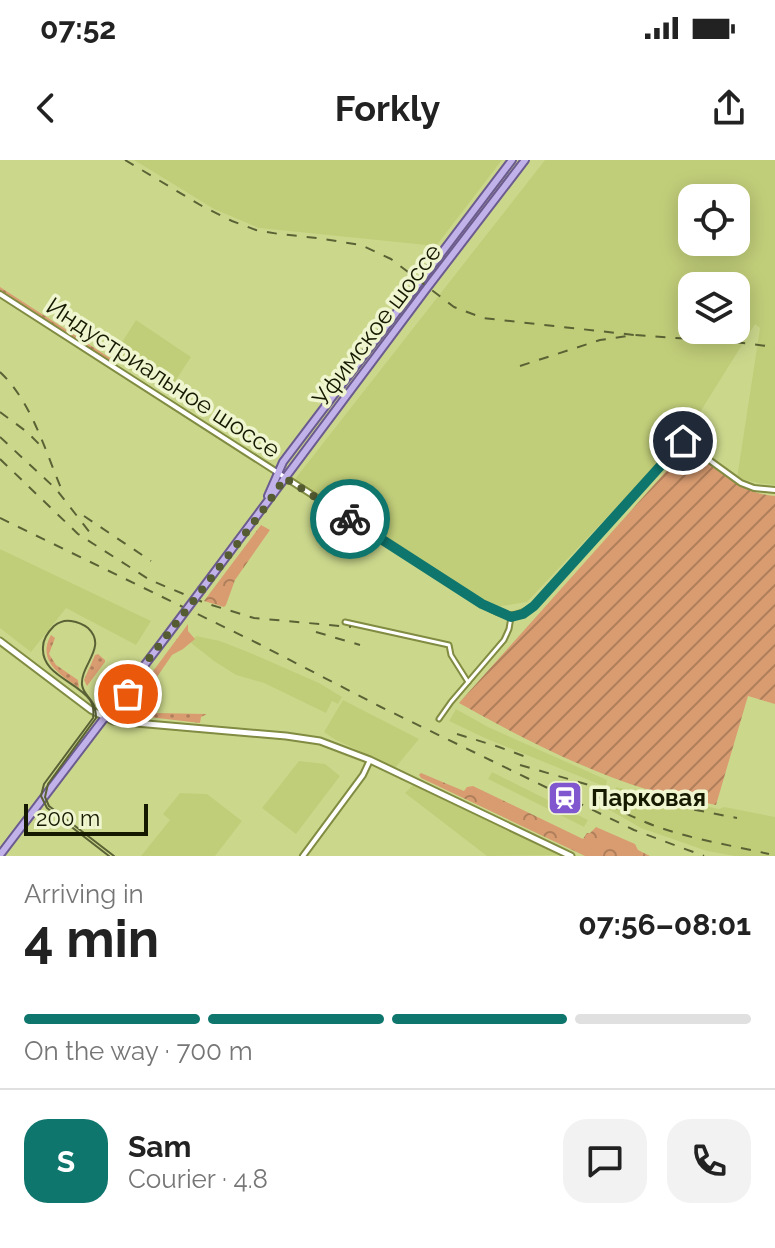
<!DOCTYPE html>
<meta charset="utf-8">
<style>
body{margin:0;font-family:Raleway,sans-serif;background:#f2f2f2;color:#222;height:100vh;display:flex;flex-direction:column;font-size:30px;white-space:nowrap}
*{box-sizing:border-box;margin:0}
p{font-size:26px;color:#767676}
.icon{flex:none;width:44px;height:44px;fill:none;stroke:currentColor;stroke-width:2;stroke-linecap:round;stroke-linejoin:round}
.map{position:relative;height:696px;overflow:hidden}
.sheet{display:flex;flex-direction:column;background:#fff;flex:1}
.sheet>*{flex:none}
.controls{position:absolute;left:678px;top:24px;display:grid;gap:16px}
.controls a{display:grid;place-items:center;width:72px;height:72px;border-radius:16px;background:#fff;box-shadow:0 4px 20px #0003;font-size:40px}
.scale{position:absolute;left:24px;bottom:20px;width:124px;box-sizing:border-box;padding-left:8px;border:4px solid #151900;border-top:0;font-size:22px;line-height:28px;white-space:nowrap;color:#151900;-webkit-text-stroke:6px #eef5cf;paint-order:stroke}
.pin{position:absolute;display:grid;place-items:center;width:68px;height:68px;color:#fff;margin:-34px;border:4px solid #fff;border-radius:50%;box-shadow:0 2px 8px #0007}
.courier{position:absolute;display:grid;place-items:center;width:80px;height:80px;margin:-40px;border:6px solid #0f766e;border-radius:50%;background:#fff;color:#222;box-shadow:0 2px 10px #0007}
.headline em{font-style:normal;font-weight:700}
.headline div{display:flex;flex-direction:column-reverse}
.headline{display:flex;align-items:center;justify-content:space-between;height:136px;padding:0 24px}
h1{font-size:52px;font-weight:700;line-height:60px}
.bar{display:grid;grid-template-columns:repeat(4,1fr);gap:12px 8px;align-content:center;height:96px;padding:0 24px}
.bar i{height:10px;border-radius:6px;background:#e0e0e0}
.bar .current{background:#0f766e}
.bar p{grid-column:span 4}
.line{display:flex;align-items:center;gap:20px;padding:0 24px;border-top:2px solid #e0e0e0}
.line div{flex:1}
.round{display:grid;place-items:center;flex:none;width:84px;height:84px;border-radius:24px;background:#f2f2f2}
.status{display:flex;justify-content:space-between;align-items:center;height:56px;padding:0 40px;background:#fff;direction:ltr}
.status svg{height:22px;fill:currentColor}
header{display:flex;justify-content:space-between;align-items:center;height:104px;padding:0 24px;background:#fff;font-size:36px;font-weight:700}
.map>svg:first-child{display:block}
.built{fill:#c1ce79;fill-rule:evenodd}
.grass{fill:url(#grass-dots)}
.forest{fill:url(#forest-crowns)}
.garden{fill:url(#garden-furrows)}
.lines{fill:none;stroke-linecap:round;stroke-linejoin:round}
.minor-casing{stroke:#818b41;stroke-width:7}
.tertiary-casing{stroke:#818b41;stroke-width:8}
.secondary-casing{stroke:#818b41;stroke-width:9}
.primary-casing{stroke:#6b5b8f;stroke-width:10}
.minor{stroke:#fff;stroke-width:3}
.tertiary{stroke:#fff;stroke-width:4}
.secondary{stroke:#fff;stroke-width:5}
.primary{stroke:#c2b2ea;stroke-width:6}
.tram{stroke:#5a6235;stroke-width:2}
.rail{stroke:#5a6235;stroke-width:2;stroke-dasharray:10 10;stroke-linecap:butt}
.primary-bridge-casing{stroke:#6b5b8f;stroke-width:10;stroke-linecap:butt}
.primary-bridge{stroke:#c2b2ea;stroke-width:6}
.done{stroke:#555c31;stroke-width:8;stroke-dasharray:0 14.4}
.route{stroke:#0f766e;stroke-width:10}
.labels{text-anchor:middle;stroke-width:7;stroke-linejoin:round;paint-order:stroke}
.street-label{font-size:24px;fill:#151900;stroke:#eef5cf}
.poi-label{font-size:24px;font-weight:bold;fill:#151900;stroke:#eef5cf;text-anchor:start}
</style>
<div class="status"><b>07:52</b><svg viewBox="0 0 49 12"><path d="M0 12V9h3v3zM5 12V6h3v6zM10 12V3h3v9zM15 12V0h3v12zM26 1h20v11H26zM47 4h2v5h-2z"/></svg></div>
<header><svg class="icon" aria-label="back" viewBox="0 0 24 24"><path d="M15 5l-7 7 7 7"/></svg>Forkly<svg class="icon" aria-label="share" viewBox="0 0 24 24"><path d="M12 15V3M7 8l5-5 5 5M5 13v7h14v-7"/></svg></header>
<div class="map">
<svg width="775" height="696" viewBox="0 0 775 696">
<defs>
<pattern id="grass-dots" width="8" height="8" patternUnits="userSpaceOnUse" patternTransform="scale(2)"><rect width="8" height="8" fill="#d99c71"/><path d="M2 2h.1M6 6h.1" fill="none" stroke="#af7e5a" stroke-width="1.8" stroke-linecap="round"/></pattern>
<pattern id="forest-crowns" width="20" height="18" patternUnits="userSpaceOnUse" patternTransform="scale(2)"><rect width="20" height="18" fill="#d99c71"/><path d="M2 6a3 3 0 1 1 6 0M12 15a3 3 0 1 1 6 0" fill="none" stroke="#af7e5a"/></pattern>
<pattern id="garden-furrows" width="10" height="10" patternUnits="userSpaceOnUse" patternTransform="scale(2)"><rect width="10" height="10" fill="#d99c71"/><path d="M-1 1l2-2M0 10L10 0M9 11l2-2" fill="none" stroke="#af7e5a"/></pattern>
</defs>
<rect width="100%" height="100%" fill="#cbd88c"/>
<g class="built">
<path d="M134 0H502L436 86 259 68 214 49Z"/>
<path d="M545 0H775V325L758 323 737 318 760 168 755 164 689 270 527 442 495 447 295 319ZM692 38H736V82H692ZM692 126H736V170H692Z"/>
<path d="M136 160 191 197 174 223 161 229 112 198Z"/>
<path d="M0 389 151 461 136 485 66 448 31 492 0 468Z"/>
<path d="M196 476 220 481 253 494 319 523 342 537 338 544 332 541 326 553 264 523 236 515 214 501 191 483Z"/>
<path d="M343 540 419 579 395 608 334 579 324 572Z"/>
<path d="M456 549 488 567 607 620 606 627 487 579 449 561Z"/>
<path d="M299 601 325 604 340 616 296 674 262 648Z"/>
<path d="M492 612 588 660 584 667 488 619Z"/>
<path d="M413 625 560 695 487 696 405 633Z"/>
<path d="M616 627 719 649 724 647 775 657V696H735L707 691 641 668 608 649Z"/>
<path d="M180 633 207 634 242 661 215 696H141L170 660 163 654Z"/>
</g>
<g class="grass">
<path d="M0 127 113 200 111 202 0 130Z"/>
<path d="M51 475 55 478 49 494 56 505 78 520 79 528C61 515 36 501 51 475Z"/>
<path d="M98 494 105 500V502L87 526 84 520 95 495Z"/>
<path d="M134 539 150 547 156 553 207 554 201 557 200 563 140 556 135 550Z"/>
</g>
<g class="forest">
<path d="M261 365 270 370 235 420 226 445 224 447 204 441Z"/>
<path d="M188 464V471L195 479 183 489 172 495 140 542 134 539 136 534Z"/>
<path d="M421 613 464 631 467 627 473 626 583 679 587 673H590L596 667 635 684 638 690 650 696H585L421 618 419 615Z"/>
</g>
<path class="garden" d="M686 289 694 291C718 311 743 334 775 336V544L748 536 716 645C694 640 671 636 649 630 583 610 520 577 459 543Z"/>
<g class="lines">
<g class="minor-casing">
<g id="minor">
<path d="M345 462 449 485 451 495 468 522"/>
<path d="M439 559 451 542 504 480 509 469 511 457"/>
</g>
</g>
<g class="tertiary-casing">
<g id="tertiary">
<path d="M0 134 482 444C504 456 512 461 534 446L683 281 741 323 754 328 775 330"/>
<path d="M303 696 363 615 370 600"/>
</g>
</g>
<g class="secondary-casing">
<g id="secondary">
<path d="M0 481 91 550 113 561 286 576 320 581 370 600 571 696"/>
<path d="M128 527C129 542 130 554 144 563"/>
</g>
</g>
<g class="primary-casing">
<g id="primary">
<path d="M268 336 283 302 512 0"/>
<path d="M202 429 427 128 525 0"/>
<path d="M0 695 166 477"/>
</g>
</g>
<use href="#minor" class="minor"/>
<use href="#tertiary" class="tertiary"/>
<use href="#secondary" class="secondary"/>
<use href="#primary" class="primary"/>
<path class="tram" d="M109 696 47 648 41 636 44 624 93 558C94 551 94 546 90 540 77 521 41 515 43 487 43 479 48 472 54 466 59 462 65 460 71 461 77 462 83 464 88 468 108 487 80 505 82 525 84 538 96 537 96 558L48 624 45 637 49 646 114 696"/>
<g class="rail">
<path d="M125 0 202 46 232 61 256 70 279 74 317 78 361 85 391 99 454 147 483 158 634 175"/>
<path d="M520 206 600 180 634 175 734 182 775 187"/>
<path d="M0 212C31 241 45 290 61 328"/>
<path d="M0 252 27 272 40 285"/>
<path d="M0 277 56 329 91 374"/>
<path d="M0 299 78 374 150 420 205 443 254 458 351 467"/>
<path d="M84 356 151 401"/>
<path d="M0 358 257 483 381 547 634 670 704 696"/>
<path d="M316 472 360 485"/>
<path d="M457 574 499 587 529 598"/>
<path d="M520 605 634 638 737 658"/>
<path d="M592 633C607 642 621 652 636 658 676 677 726 684 769 694"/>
</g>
<g class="primary-bridge-casing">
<path id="primary-bridge" d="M166 477 202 429"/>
</g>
<use href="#primary-bridge" class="primary-bridge"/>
</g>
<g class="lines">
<path class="done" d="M128 534V526L261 353 285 318 350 359"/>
<path class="route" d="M350 359 482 444 511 457 523 454 534 446 683 281"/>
</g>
<defs>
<g id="station-square" transform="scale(1.8)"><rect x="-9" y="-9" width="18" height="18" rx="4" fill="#8157d0" stroke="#eef5cf"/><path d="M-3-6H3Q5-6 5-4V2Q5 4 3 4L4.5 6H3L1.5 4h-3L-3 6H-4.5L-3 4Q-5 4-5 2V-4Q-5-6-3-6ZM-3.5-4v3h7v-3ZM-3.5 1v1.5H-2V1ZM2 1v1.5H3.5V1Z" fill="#fff"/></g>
</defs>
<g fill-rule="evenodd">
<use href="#station-square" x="565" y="638"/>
</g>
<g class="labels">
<g class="street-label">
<text transform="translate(377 165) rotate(-53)" y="8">Уфимское шоссе</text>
<text transform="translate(163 218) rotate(33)" y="8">Индустриальное шоссе</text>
</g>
<g class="poi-label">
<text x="591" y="646">Парковая</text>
</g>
</g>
</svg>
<div class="controls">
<a><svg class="icon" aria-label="locate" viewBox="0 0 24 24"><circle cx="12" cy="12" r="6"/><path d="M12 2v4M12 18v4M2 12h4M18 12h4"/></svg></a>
<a><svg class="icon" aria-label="layers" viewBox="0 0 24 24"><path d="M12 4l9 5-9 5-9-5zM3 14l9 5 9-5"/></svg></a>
</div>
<div class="scale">200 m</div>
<div class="pin" style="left:128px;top:534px;background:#ea580c"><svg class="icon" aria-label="bag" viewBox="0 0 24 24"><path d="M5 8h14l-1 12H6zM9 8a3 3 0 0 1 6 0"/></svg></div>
<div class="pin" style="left:683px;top:281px;background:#1f2937"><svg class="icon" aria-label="home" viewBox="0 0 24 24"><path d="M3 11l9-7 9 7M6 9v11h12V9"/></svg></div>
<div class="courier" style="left:350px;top:359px"><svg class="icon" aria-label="bike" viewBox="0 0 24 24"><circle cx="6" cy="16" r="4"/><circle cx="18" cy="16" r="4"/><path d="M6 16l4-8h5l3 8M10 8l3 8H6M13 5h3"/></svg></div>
</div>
<section class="sheet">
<div class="headline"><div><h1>4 min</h1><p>Arriving in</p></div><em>07:56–08:01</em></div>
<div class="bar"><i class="current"></i><i class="current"></i><i class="current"></i><i></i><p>On the way · 700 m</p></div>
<div class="line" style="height:144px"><b class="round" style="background:#0f766e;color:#fff">S</b><div><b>Sam</b><p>Courier · 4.8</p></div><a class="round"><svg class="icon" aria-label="chat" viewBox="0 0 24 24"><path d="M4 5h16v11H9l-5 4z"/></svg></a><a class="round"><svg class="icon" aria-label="phone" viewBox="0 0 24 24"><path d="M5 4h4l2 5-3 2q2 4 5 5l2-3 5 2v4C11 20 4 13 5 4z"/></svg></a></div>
</section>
